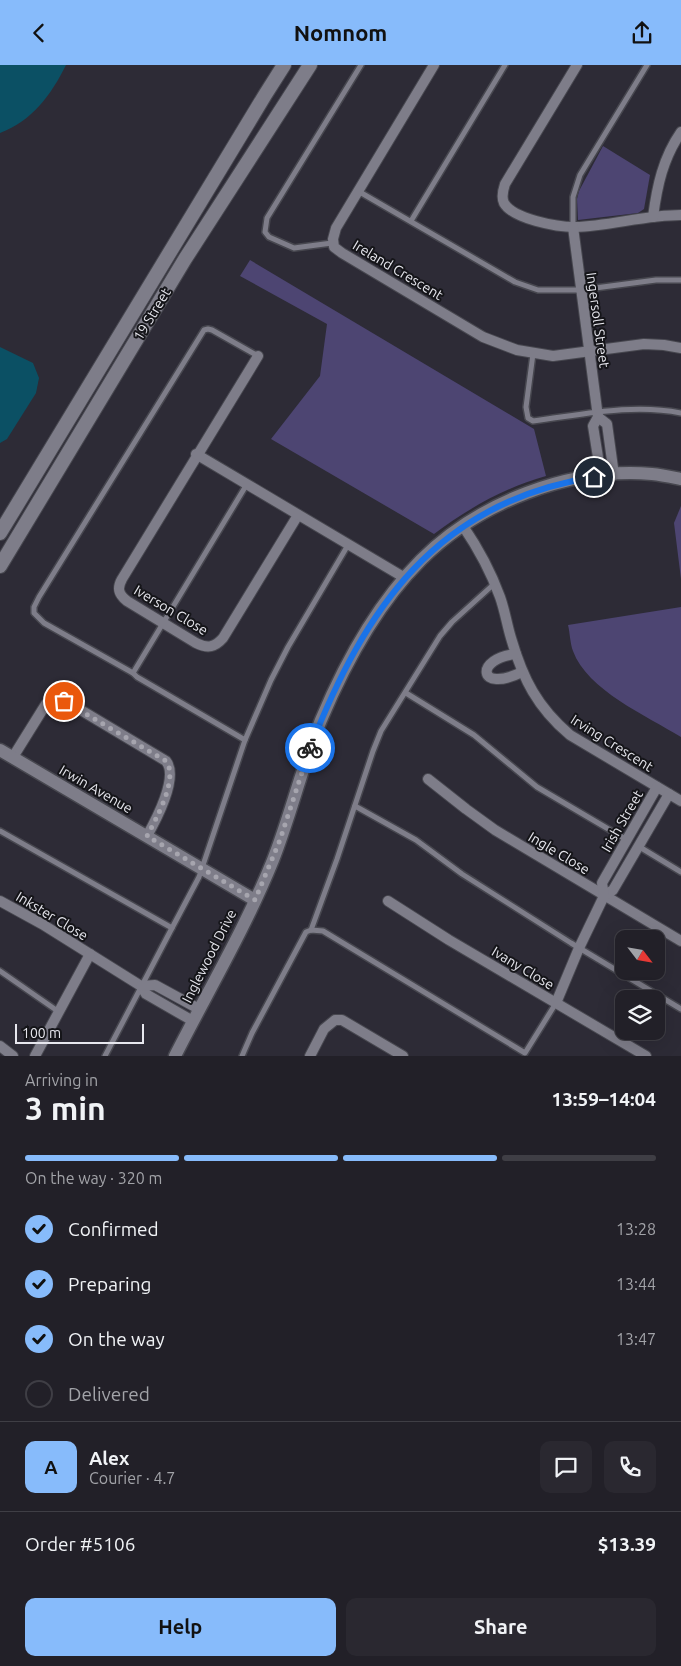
<!DOCTYPE html>
<meta charset="utf-8">
<style>
body{margin:0;font-family:Ubuntu,sans-serif;background:#2a2830;color:#f1f3f6;height:100vh;display:flex;flex-direction:column;font-size:19px;white-space:nowrap}
*{box-sizing:border-box;margin:0}
p{font-size:16px;color:#a2a3a8}
.icon{flex:none;width:28px;height:28px;fill:none;stroke:currentColor;stroke-width:2;stroke-linecap:round;stroke-linejoin:round}
.map{position:relative;height:991px;overflow:hidden}
.sheet{display:flex;flex-direction:column;background:#222028;flex:1}
.sheet>*{flex:none}
.needle{width:32px;rotate:121deg}
.controls{position:absolute;left:615px;top:865px;display:grid;gap:10px}
.controls a{display:grid;place-items:center;width:50px;height:50px;border-radius:10px;background:#222028;box-shadow:0 5px 20px #0002,0 0 0 1px #3f3e45;font-size:25px}
.scale{position:absolute;left:15px;bottom:12px;width:129px;box-sizing:border-box;padding-left:5px;border:2px solid #e7e7ee;border-top:0;font-size:14px;line-height:18px;white-space:nowrap;color:#e7e7ee;-webkit-text-stroke:4px #151519;paint-order:stroke}
.pin{position:absolute;display:grid;place-items:center;width:42px;height:42px;color:#fff;margin:-21px;border:2px solid #fff;border-radius:50%;box-shadow:0 1px 5px #0007}
.courier{position:absolute;display:grid;place-items:center;width:50px;height:50px;margin:-25px;border:4px solid #1a73e8;border-radius:50%;background:#fff;color:#222;box-shadow:0 1px 6px #0007}
.head em{font-style:normal;font-weight:600}
.head div{display:flex;flex-direction:column-reverse}
.head{display:flex;align-items:center;justify-content:space-between;height:85px;padding:0 25px}
h1{font-size:32px;font-weight:600;line-height:38px}
.bar{display:grid;grid-template-columns:repeat(4,1fr);gap:8px 5px;align-content:center;height:60px;padding:0 25px}
.bar i{height:6px;border-radius:4px;background:#3f3e45}
.bar .on{background:#87bbfb}
.bar p{grid-column:span 4}
.line{display:flex;align-items:center;gap:12px;padding:0 25px;border-top:1px solid #3f3e45}
.line div{flex:1}
.round{display:grid;place-items:center;flex:none;width:52px;height:52px;border-radius:10px;background:#2a2830}
ol{padding:0 25px;list-style:none}
li{display:flex;align-items:center;gap:15px;height:55px}
li p{margin-inline-start:auto}
li .icon{padding:5px;border-radius:50%;background:#87bbfb;color:#111;stroke-width:4}
li:last-child{color:#a2a3a8}
li i{width:28px;height:28px;border:2px solid #3f3e45;border-radius:50%}
.button{display:flex;gap:10px;margin-top:auto;padding:10px 25px}
.button a{flex:1;height:58px;border-radius:10px;background:#87bbfb;color:#111;font-size:20px;font-weight:600;line-height:58px;text-align:center}
.button a+a{background:#2a2830;color:#f1f3f6}
header{display:flex;justify-content:space-between;align-items:center;height:65px;padding:0 25px;background:#87bbfb;color:#111;font-size:22px;font-weight:600}
.map>svg:first-child{display:block}
.green{fill:#4d4572}
.water{fill:#0b5064}
.lines{fill:none;stroke-linecap:round;stroke-linejoin:round}
.service-casing{stroke:#47474f;stroke-width:8}
.minor-casing{stroke:#47474f;stroke-width:12}
.tertiary-casing{stroke:#47474f;stroke-width:15}
.secondary-casing{stroke:#47474f;stroke-width:16}
.service{stroke:#7e7d89;stroke-width:5}
.minor{stroke:#7e7d89;stroke-width:10}
.tertiary{stroke:#7e7d89;stroke-width:12}
.secondary{stroke:#7e7d89;stroke-width:14}
.done{stroke:#a6a5ae;stroke-width:5;stroke-dasharray:0 9}
.route{stroke:#1a73e8;stroke-width:6}
.labels{text-anchor:middle;stroke-width:4;stroke-linejoin:round;paint-order:stroke}
.street-label{font-size:14px;fill:#e7e7ee;stroke:#151519}
</style>
<header><svg class="icon" aria-label="back" viewBox="0 0 24 24"><path d="M15 5l-7 7 7 7"/></svg>Nomnom<svg class="icon" aria-label="share" viewBox="0 0 24 24"><path d="M12 15V3M7 8l5-5 5 5M5 13v7h14v-7"/></svg></header>
<div class="map">
<svg width="681" height="991" viewBox="0 0 681 991">
<rect width="100%" height="100%" fill="#2d2b36"/>
<g class="green">
<path d="M603 81 650 110 644 144 638 148 578 155 577 134 579 126Z"/>
<path d="M250 195 534 364 546 411C504 423 469 443 434 469L271 374 320 311 327 259 240 211Z"/>
<path d="M681 441V514L674 458Z"/>
<path d="M681 542V672C647 651 587 625 573 586 570 578 570 568 568 560Z"/>
</g>
<g class="water">
<path d="M0 0H66C51 30 32 56 0 68Z"/>
<path d="M0 282 33 298 39 313 36 328 7 374 0 378Z"/>
</g>
<g class="lines">
<g class="service-casing">
<g id="service">
<path d="M358 126 515 217 538 225H580L656 215H681"/>
<path d="M411 156 505 0"/>
<path d="M573 162V132L580 110 647 0"/>
<path d="M332 178 294 183 269 172 265 167 267 153 361 0"/>
<path d="M533 289 526 342 528 353 533 356C581 350 632 338 681 348"/>
<path d="M133 608 247 419"/>
<path d="M406 628 474 670 537 722 627 775"/>
<path d="M245 675 137 612 133 608 44 558 34 548V542L39 532 204 265 208 264 212 265 258 291"/>
<path d="M355 741 416 775 462 809 571 878 681 944"/>
<path d="M0 766 172 863 199 812 245 675 271 615 288 582 348 480"/>
<path d="M638 781 681 807"/>
<path d="M311 865 337 794 373 686 381 666 440 571 452 557 494 519"/>
<path d="M0 906 59 947"/>
<path d="M105 991 172 863"/>
<path d="M242 991 252 968 306 867 311 865 323 866 525 988 556 938"/>
</g>
</g>
<g class="minor-casing">
<g id="minor">
<path d="M434 0 336 163 333 174 334 182 342 188 483 272 517 285 553 291 644 279 664 280 681 283"/>
<path d="M577 0 505 119C503 125 501 132 504 138 513 154 557 162 575 162 610 161 645 150 681 150"/>
<path d="M653 152C657 121 663 93 681 67"/>
<path d="M573 162 598 352 593 361 601 411"/>
<path d="M258 291 122 514C117 523 118 529 127 536L196 578C208 584 215 582 223 573L298 450"/>
<path d="M598 352 607 359 614 410"/>
<path d="M196 389 405 513"/>
<path d="M463 461C478 483 491 507 500 532 505 546 507 560 511 573 523 614 537 642 570 670L681 736"/>
<path d="M516 589C475 593 477 629 522 607"/>
<path d="M13 692 46 639C54 633 60 634 69 638L166 696C179 712 156 755 147 771"/>
<path d="M428 714 466 744 495 765 681 876"/>
<path d="M604 831 613 825 669 729"/>
<path d="M0 836 42 859 141 921 146 929 193 956"/>
<path d="M388 836 449 875 646 991"/>
<path d="M141 921 155 920 199 944"/>
<path d="M556 938 579 883 604 831 602 818 657 722"/>
<path d="M0 981 13 991"/>
<path d="M35 991 90 889"/>
<path d="M310 991 324 964 335 955H342L403 991"/>
</g>
</g>
<g class="tertiary-casing">
<g id="tertiary">
<path d="M0 685 255 835"/>
<path d="M175 991C208 926 246 862 273 795 291 749 302 701 321 655 345 598 377 539 421 495 479 437 570 402 652 409 662 410 671 412 681 414"/>
</g>
</g>
<g class="secondary-casing">
<g id="secondary">
<path d="M0 468 265 30 284 0"/>
<path d="M0 501 185 194 310 0"/>
</g>
</g>
<use href="#service" class="service"/>
<use href="#minor" class="minor"/>
<use href="#tertiary" class="tertiary"/>
<use href="#secondary" class="secondary"/>
</g>
<g class="lines">
<path class="done" d="M64 636 166 696C179 713 156 754 147 771L255 835 280 775 310 683"/>
<path class="route" d="M310 683C365 543 436 437 594 412"/>
</g>
<g class="labels">
<g class="street-label">
<text transform="translate(398 205) rotate(31)" y="5">Ireland Crescent</text>
<text transform="translate(152 249) rotate(-59)" y="5">19 Street</text>
<text transform="translate(598 255) rotate(82)" y="5">Ingersoll Street</text>
<text transform="translate(171 545) rotate(31)" y="5">Iverson Close</text>
<text transform="translate(612 678) rotate(32)" y="5">Irving Crescent</text>
<text transform="translate(96 724) rotate(30)" y="5">Irwin Avenue</text>
<text transform="translate(622 756) rotate(-60)" y="5">Irish Street</text>
<text transform="translate(559 788) rotate(31)" y="5">Ingle Close</text>
<text transform="translate(52 851) rotate(31)" y="5">Inkster Close</text>
<text transform="translate(209 891) rotate(-63)" y="5">Inglewood Drive</text>
<text transform="translate(523 903) rotate(31)" y="5">Ivany Close</text>
</g>
</g>
</svg>
<div class="controls">
<a><svg class="needle" viewBox="-14 -14 28 28"><path d="M0-13l5 13h-10z" fill="#e53935"/><path d="M0 13l5-13h-10z" fill="#a2a3a8"/></svg></a>
<a><svg class="icon" aria-label="layers" viewBox="0 0 24 24"><path d="M12 4l9 5-9 5-9-5zM3 14l9 5 9-5"/></svg></a>
</div>
<div class="scale">100 m</div>
<div class="pin" style="left:64px;top:636px;background:#ea580c"><svg class="icon" aria-label="bag" viewBox="0 0 24 24"><path d="M5 8h14l-1 12H6zM9 8a3 3 0 0 1 6 0"/></svg></div>
<div class="pin" style="left:594px;top:412px;background:#1f2937"><svg class="icon" aria-label="home" viewBox="0 0 24 24"><path d="M3 11l9-7 9 7M6 9v11h12V9"/></svg></div>
<div class="courier" style="left:310px;top:683px"><svg class="icon" aria-label="bike" viewBox="0 0 24 24"><circle cx="6" cy="16" r="4"/><circle cx="18" cy="16" r="4"/><path d="M6 16l4-8h5l3 8M10 8l3 8H6M13 5h3"/></svg></div>
</div>
<section class="sheet">
<div class="head"><div><h1>3 min</h1><p>Arriving in</p></div><em>13:59–14:04</em></div>
<div class="bar"><i class="on"></i><i class="on"></i><i class="on"></i><i></i><p>On the way · 320 m</p></div>
<ol>
<li><svg class="icon" aria-label="check" viewBox="0 0 24 24"><path d="M5 12l5 5 9-10"/></svg>Confirmed<p>13:28</p></li>
<li><svg class="icon" aria-label="check" viewBox="0 0 24 24"><path d="M5 12l5 5 9-10"/></svg>Preparing<p>13:44</p></li>
<li><svg class="icon" aria-label="check" viewBox="0 0 24 24"><path d="M5 12l5 5 9-10"/></svg>On the way<p>13:47</p></li>
<li><i></i>Delivered</li>
</ol>
<div class="line" style="height:90px"><b class="round" style="background:#87bbfb;color:#111">A</b><div><b>Alex</b><p>Courier · 4.7</p></div><a class="round"><svg class="icon" aria-label="chat" viewBox="0 0 24 24"><path d="M4 5h16v11H9l-5 4z"/></svg></a><a class="round"><svg class="icon" aria-label="phone" viewBox="0 0 24 24"><path d="M5 4h4l2 5-3 2q2 4 5 5l2-3 5 2v4C11 20 4 13 5 4z"/></svg></a></div>
<div class="line" style="height:65px"><div>Order #5106</div><b>$13.39</b></div>
<div class="button"><a>Help</a><a>Share</a></div>
</section>
